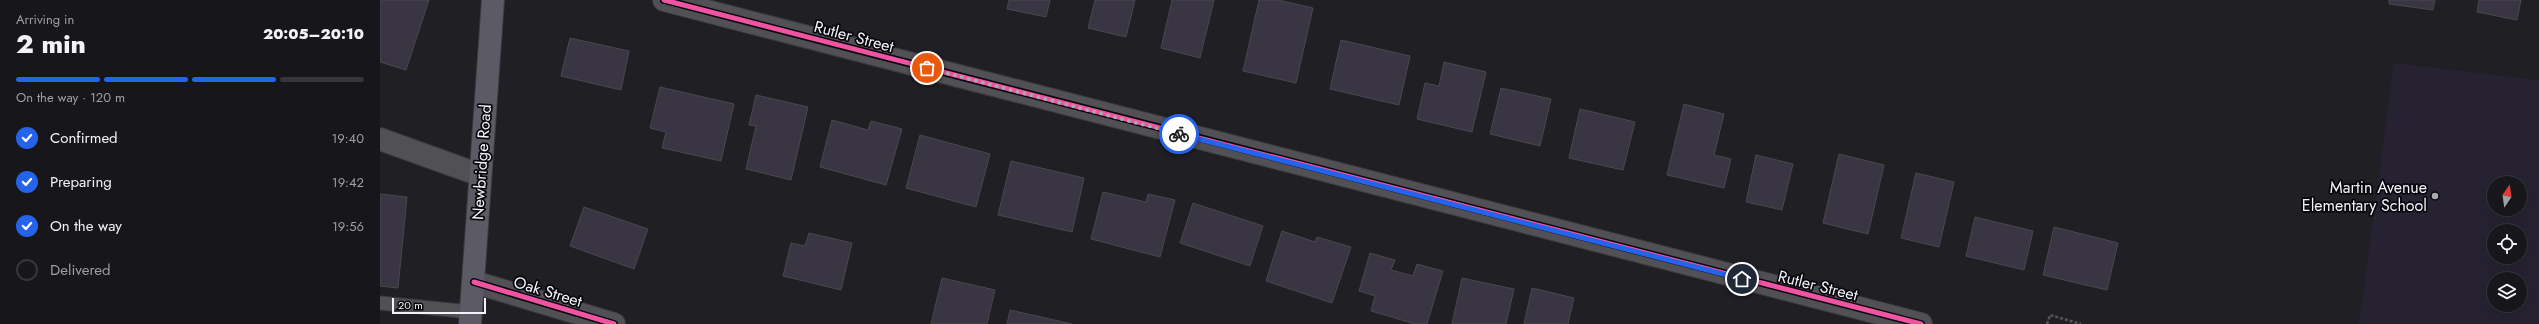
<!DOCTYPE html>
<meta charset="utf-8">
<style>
body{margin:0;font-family:Jost,sans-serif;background:#202024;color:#f1f3f6;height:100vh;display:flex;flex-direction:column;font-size:15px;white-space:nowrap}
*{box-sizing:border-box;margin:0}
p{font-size:13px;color:#9e9fa3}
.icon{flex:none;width:22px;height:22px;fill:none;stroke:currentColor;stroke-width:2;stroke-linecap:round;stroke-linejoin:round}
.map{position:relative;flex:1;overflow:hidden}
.details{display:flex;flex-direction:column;background:#17171b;width:380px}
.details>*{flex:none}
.needle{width:26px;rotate:13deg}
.fabs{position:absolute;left:2107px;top:176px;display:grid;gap:8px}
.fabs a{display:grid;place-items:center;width:40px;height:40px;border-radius:50%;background:#17171b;box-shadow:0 4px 16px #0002,0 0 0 1px #36363a;font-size:20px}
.scale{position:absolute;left:12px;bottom:10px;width:94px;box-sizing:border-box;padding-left:4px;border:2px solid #f4f2fa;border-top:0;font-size:11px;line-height:14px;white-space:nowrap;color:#f4f2fa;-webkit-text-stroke:3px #08070c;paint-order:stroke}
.pin{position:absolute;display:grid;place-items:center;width:34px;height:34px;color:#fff;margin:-17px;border:2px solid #fff;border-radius:50%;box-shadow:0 1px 4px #0007}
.courier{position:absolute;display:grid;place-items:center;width:40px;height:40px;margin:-20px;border:3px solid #2563eb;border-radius:50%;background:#fff;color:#222;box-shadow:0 1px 5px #0007}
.headline em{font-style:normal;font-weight:800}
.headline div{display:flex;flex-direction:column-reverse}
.headline{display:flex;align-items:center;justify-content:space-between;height:68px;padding:0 16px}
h1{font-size:26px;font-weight:800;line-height:30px}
.bar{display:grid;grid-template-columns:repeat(4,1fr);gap:6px 4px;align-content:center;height:48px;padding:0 16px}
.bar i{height:5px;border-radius:3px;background:#36363a}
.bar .active{background:#2563eb}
.bar p{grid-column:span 4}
ol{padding:0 16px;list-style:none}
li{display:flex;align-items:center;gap:12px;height:44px}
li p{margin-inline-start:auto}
li .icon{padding:4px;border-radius:50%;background:#2563eb;color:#fff;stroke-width:4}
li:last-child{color:#9e9fa3}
li i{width:22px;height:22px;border:2px solid #36363a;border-radius:50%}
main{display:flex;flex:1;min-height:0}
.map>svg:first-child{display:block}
.built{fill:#262231;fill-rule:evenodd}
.building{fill:#393543;stroke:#49484d}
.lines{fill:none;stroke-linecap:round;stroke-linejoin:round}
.service-casing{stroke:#3c3b40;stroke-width:15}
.minor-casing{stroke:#3c3b40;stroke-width:24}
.primary-casing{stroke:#3c3b40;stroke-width:24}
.path{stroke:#57575a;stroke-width:2.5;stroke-dasharray:3 2;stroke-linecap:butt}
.service{stroke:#515055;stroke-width:13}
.minor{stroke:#515055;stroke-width:22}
.primary{stroke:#5c5a64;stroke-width:22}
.cycleway-casing{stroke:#08070c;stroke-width:8}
.cycleway{stroke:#f153a3;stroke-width:5}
.done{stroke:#a9a8af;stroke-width:4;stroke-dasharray:0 7.2}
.route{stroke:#2563eb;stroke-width:5}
.poi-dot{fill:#a9a8af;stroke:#08070c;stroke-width:1.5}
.labels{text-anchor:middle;stroke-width:3.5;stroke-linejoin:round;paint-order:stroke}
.street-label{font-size:16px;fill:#f4f2fa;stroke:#08070c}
.poi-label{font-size:16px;fill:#f4f2fa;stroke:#08070c;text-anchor:end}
</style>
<main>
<section class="details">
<div class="headline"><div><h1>2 min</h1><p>Arriving in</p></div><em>20:05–20:10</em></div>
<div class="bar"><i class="active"></i><i class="active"></i><i class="active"></i><i></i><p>On the way · 120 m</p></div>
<ol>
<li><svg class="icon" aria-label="check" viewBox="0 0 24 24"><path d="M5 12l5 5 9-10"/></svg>Confirmed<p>19:40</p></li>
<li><svg class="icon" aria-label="check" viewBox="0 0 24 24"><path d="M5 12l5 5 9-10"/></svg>Preparing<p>19:42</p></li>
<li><svg class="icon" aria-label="check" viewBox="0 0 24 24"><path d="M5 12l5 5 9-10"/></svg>On the way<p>19:56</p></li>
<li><i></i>Delivered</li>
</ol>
</section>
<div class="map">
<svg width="2159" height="324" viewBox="0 0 2159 324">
<rect width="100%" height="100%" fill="#1f1f24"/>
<path class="built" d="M2014 63 2159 80V324H1979ZM2114 183H2140V209H2114ZM2114 231H2140V257H2114ZM2114 279H2140V305H2114Z"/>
<g class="building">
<path d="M0 0H49L26 70 0 62Z"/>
<path d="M629 0H670L666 17 627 9Z"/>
<path d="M715 0H755L746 37 708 28Z"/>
<path d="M792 0H834L820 58 781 48Z"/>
<path d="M879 0H898L933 8 916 83 863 71Z"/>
<path d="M2009 0H2055L2053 10 2009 4Z"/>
<path d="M2099 0H2141L2137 20 2097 12Z"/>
<path d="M190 38 249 51 241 90 181 76Z"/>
<path d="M961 40 1030 56 1019 105 950 89Z"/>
<path d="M1064 62 1106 72 1092 132 1037 119 1045 83 1059 86Z"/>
<path d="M280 87 354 104 341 161 282 148 286 132 270 128Z"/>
<path d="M1121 88 1171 99 1160 146 1110 134Z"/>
<path d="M376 95 428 107 411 180 366 169 376 126 369 125Z"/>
<path d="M1304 104 1344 114 1334 155 1351 159 1344 188 1287 175Z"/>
<path d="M1200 109 1255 122 1243 170 1189 158Z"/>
<path d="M452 120 488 130 491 121 522 129 506 185 440 167Z"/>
<path d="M540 135 610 154 596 207 526 188Z"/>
<path d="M1459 154 1504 165 1488 234 1443 223Z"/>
<path d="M1376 155 1413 164 1402 210 1366 202Z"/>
<path d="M631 161 704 178 692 232 618 215Z"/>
<path d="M1536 173 1574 182 1559 247 1521 238Z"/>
<path d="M723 192 766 202 768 194 795 200 780 257 711 239Z"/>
<path d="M0 194 27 197 18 288 0 286Z"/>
<path d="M813 203 883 226 870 266 800 243Z"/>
<path d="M204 207 268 229 254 269 190 246Z"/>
<path d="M1595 217 1653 231 1644 270 1586 256Z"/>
<path d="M1674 227 1738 243 1727 290 1663 275Z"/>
<path d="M902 231 935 242 937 237 971 247 952 303 886 281Z"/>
<path d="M429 233 472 243 461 290 403 276 411 243 425 246Z"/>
<path d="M990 253 1015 260 1011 270 1033 276 1037 264 1063 271 1047 324H1035L991 311 995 296 979 291Z"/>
<path d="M562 278 615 290 607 324H551Z"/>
<path d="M1082 278 1134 289 1126 324H1072Z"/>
<path d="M1152 288 1194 298 1188 324H1144Z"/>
<path d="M630 310 692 324H627Z"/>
</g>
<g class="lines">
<g class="service-casing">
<path id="service" d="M0 303 91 312"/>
</g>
<g class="minor-casing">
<g id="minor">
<path d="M284 0 1541 324"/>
<path d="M0 139 100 175"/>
<path d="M94 282 234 324"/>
</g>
</g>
<g class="primary-casing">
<path id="primary" d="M90 324 113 0"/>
</g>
<path class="path" d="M1667 324 1670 315 1701 324"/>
<use href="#service" class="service"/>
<use href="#minor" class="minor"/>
<use href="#primary" class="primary"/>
<g class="cycleway-casing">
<g id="cycleway">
<path d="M284 0 1541 324"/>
<path d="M94 282 234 324"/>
</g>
</g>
<use href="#cycleway" class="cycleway"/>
</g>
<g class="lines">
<path class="done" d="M547 68 799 134"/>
<path class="route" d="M799 134 1362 279"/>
</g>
<circle class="poi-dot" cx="2055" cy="196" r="4"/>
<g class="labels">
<g class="street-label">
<text transform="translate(474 36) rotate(15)" y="6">Rutler Street</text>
<text transform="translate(101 162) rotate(-86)" y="6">Newbridge Road</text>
<text transform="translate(1438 285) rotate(14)" y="6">Rutler Street</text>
<text transform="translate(168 291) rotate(17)" y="6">Oak Street</text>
</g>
<g class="poi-label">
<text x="2047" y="193">Martin Avenue<tspan x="2047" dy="18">Elementary School</tspan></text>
</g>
</g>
</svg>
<div class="fabs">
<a><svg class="needle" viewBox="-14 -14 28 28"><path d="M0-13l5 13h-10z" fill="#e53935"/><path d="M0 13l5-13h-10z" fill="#9e9fa3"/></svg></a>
<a><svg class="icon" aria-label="locate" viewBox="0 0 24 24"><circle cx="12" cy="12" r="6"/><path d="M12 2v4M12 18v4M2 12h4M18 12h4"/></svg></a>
<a><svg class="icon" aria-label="layers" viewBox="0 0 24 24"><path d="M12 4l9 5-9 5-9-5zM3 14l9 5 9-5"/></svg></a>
</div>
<div class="scale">20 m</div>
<div class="pin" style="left:547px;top:68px;background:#ea580c"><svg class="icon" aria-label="bag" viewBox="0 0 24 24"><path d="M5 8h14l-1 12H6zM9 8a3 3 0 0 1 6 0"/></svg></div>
<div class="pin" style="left:1362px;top:279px;background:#1f2937"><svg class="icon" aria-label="home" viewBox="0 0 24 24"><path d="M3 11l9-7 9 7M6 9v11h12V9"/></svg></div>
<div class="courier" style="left:799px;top:134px"><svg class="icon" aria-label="bike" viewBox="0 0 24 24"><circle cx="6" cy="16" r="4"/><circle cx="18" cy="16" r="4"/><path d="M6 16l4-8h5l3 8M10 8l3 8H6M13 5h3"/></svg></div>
</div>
</main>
